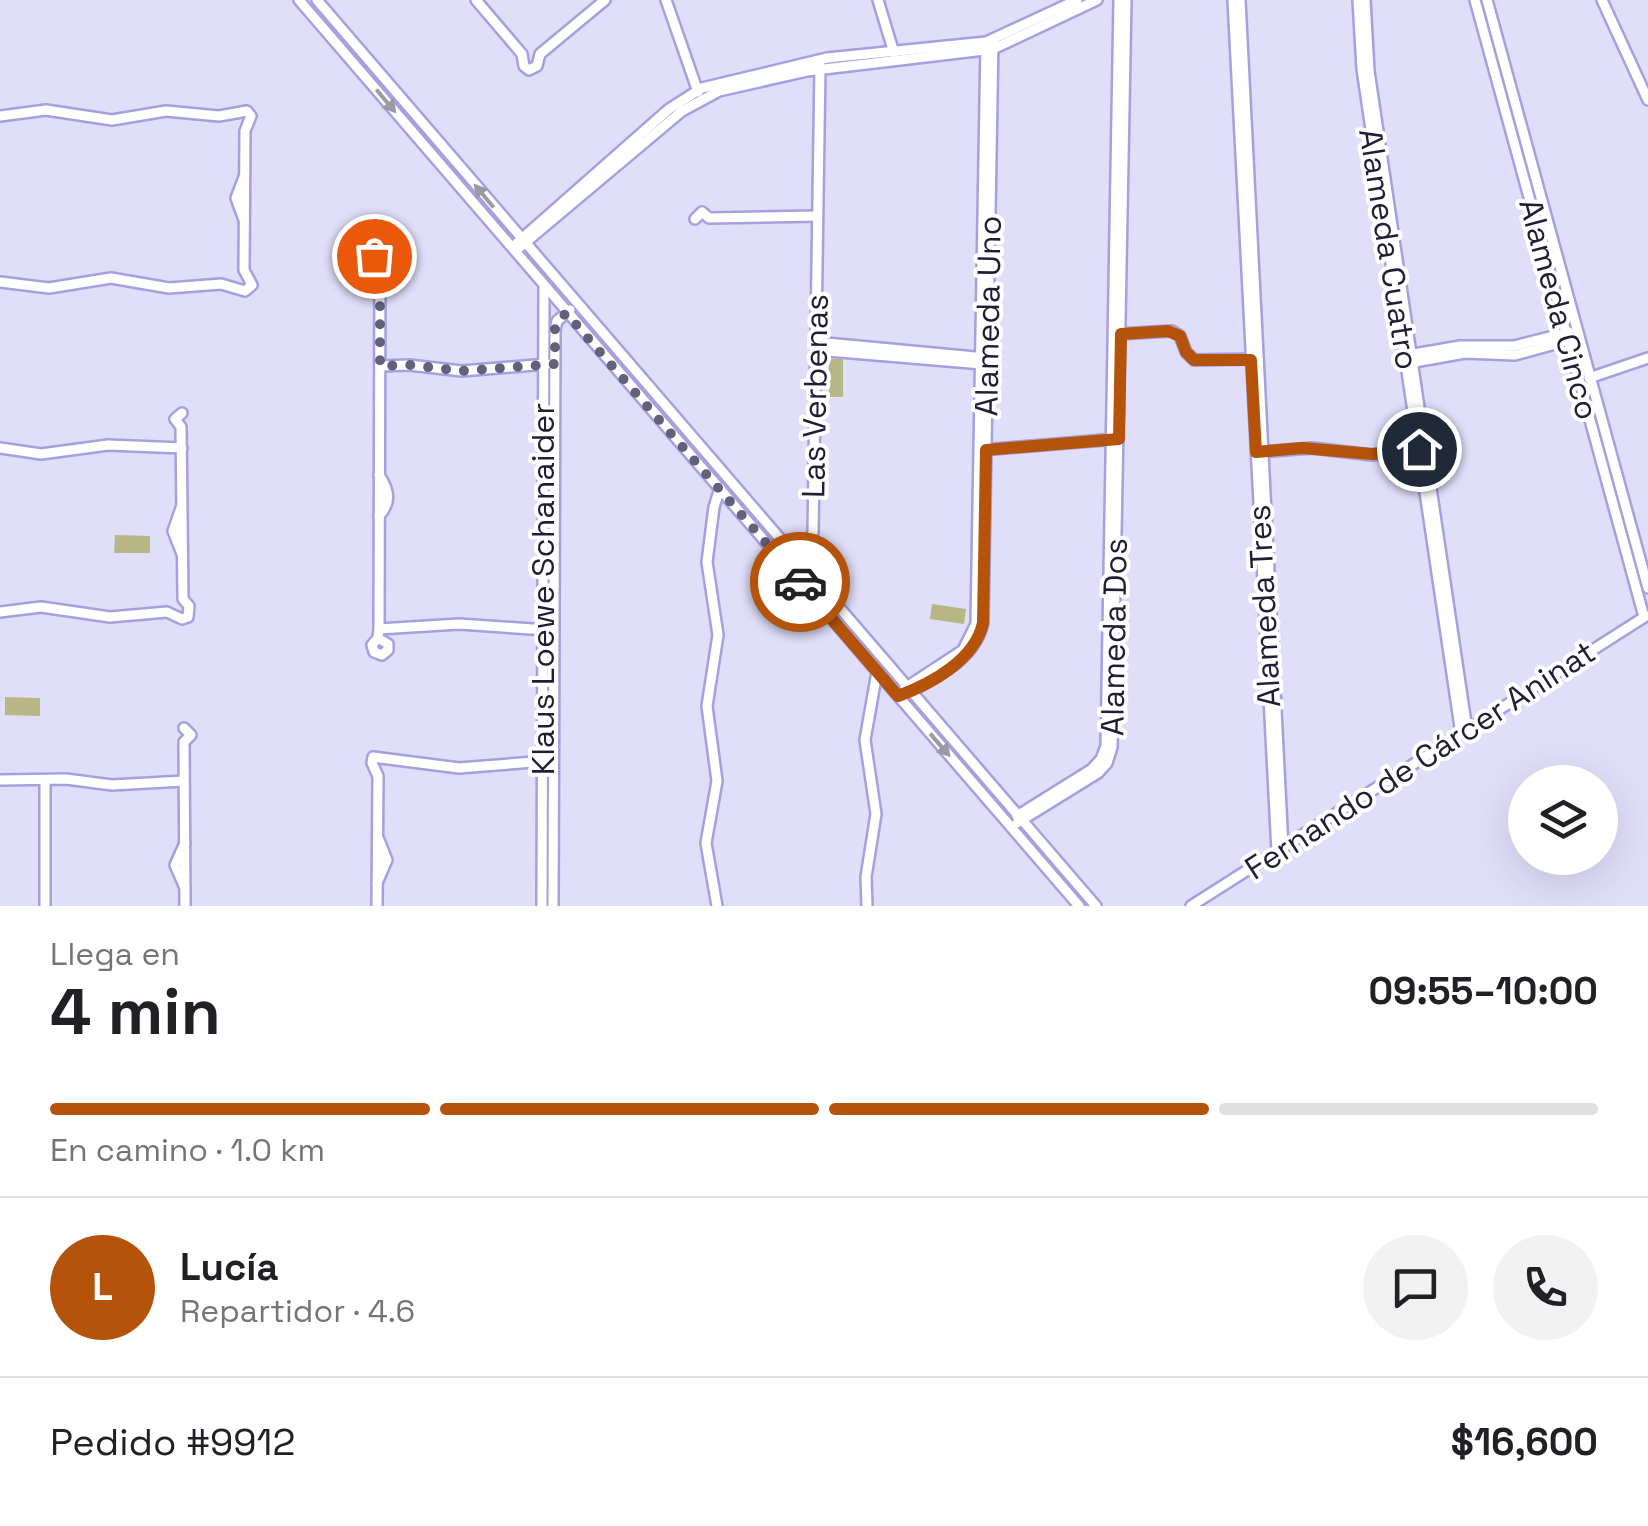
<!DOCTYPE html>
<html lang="es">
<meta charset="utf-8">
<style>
body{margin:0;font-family:"Space Grotesk",sans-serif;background:#f2f2f2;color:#202124;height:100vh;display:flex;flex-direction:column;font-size:38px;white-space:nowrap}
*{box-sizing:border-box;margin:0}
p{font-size:32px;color:#757577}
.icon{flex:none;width:55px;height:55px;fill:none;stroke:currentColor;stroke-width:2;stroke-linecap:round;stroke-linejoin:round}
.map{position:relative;height:906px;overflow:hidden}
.details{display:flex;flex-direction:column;background:#fff;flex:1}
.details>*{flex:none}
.fabs{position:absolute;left:1508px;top:765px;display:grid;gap:20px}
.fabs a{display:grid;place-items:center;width:110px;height:110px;border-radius:50%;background:#fff;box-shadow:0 10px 40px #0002;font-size:50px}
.pin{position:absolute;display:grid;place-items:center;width:85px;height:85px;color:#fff;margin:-42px;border:5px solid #fff;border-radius:50%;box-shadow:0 2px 10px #0007}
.courier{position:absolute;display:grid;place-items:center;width:100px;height:100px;margin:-50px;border:8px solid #b45309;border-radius:50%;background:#fff;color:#222;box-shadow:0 2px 12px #0007}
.headline em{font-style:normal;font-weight:800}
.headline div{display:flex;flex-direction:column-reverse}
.headline{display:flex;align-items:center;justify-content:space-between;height:170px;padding:0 50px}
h1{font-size:65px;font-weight:800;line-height:75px}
.bar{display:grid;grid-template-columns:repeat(4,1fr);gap:15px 10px;align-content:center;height:120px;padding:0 50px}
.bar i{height:12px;border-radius:8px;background:#e0e0e0}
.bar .current{background:#b45309}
.bar p{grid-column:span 4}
.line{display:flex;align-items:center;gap:25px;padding:0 50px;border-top:2px solid #e0e0e0}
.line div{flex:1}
.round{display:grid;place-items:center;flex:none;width:105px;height:105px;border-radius:52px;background:#f2f2f2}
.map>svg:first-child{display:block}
.green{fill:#b6b784}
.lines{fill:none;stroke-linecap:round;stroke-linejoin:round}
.minor-casing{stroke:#a6a0de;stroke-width:14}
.minor{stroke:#fff;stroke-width:9}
.oneway{fill:#9b99a4}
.done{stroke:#63617a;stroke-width:10;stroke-dasharray:0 18}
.route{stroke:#b45309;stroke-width:12}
.labels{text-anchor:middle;stroke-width:8;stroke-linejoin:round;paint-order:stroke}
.street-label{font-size:32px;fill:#201d35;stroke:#fff}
</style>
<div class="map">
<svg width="1648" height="906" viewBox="0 0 1648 906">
<rect width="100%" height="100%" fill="#e0def9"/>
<g class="green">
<rect x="829" y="359" width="14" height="38"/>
<path d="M115 535 150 536V553H114Z"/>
<path d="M932 604 966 609 964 624 930 619Z"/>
<path d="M5 697 40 698V716L5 715Z"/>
</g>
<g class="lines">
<g class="minor-casing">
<g id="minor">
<path d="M299 0 1079 906"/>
<path d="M317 0 1096 906"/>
<path d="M476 0 522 54 524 66 529 70 537 66 540 54 605 0"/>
<path d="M666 0 698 92"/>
<path d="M878 0 894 53"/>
<path d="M1233 0 1277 852"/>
<path d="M1240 0 1283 848"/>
<path d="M1358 0 1362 69 1461 734"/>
<path d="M1365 0 1369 71 1467 730"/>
<path d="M1475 0 1644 617"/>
<path d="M1487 0 1648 588"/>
<path d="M1602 0 1648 100"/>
<path d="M0 116 46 110 112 120 166 111 219 116 247 111 251 116 245 131 244 270 252 285 245 291 221 284 169 288 111 278 49 288 0 282"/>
<path d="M695 219 702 212 709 218 817 216"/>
<path d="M244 220 236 198 244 177"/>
<path d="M517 243 669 109 702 88 827 58 986 42 1077 0"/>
<path d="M520 247 682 111 719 91 807 71 993 49 1097 0"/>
<path d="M1117 334 1172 331 1180 336 1186 352 1194 360 1255 359"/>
<path d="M816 342 986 358"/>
<path d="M816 350 982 364"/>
<path d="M1408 355 1460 346H1514L1569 332"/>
<path d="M1409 363 1465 353 1515 355 1570 340"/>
<path d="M380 366 409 365 462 371 547 364"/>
<path d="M1589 378 1648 358"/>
<path d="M0 448 41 454 108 445 182 448"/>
<path d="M982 450 1116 439"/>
<path d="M1259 452 1312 448 1372 455 1423 449"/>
<path d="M181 508 173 531 182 554"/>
<path d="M379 516C392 502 389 490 379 475"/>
<path d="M796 560 809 546 813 532 820 66"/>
<path d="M0 612 41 607 110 617 167 612 182 619 188 617 189 606 183 599 181 427 175 419 182 413"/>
<path d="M379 629 459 624 546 630"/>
<path d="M378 638 388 644V650L382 655 374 652 372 645 378 638 379 629 380 259 374 252 379 246"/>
<path d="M905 688 963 650 976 624 986 42"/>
<path d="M910 692C939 675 975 659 983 623L993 39"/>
<path d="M184 728 191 735 184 742 185 906"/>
<path d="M0 780 66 779 112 785 184 781"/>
<path d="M45 780V906"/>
<path d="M1017 816 1092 769 1101 759 1106 746 1119 0"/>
<path d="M1017 823 1098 773 1107 763 1112 747 1126 0"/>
<path d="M185 843 175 865 185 888"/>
<path d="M377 883 387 860 379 840"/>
<path d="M377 906 378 776 372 763 373 757 459 768 547 761"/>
<path d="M542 906 544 286"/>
<path d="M553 906 555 330 557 321 570 310"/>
<path d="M717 906 706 843 717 781 707 706 718 635 707 562 714 507 720 488"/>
<path d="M867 906 866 877 876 814 865 740 877 672"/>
<path d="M1191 906 1646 616"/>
</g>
</g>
<use href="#minor" class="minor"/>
</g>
<defs><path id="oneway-solid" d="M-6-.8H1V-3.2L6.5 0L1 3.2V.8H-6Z" transform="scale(2.5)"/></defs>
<g class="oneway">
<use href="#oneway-solid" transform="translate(386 101) rotate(50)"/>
<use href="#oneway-solid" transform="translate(484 196) rotate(-130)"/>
<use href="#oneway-solid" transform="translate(940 745) rotate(49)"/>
</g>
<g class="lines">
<path class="done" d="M374 256 380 259V366L410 365 462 371 555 364V326L566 313 800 582"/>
<path class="route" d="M800 582 898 696C931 684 975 660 983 623L986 450 1119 439 1121 334 1168 331 1180 336 1186 352 1194 360H1251L1256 452 1302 448 1372 454 1419 449"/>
</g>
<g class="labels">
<g class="street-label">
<text transform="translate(1389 249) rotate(81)" y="11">Alameda Cuatro</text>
<text transform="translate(1559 309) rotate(75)" y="11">Alameda Cinco</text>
<text transform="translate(988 316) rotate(-89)" y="11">Alameda Uno</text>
<text transform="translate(815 396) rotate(-89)" y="11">Las Verbenas</text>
<text transform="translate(543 589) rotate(-90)" y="11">Klaus Loewe Schanaider</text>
<text transform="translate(1264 606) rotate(-93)" y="11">Alameda Tres</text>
<text transform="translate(1114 637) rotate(-89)" y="11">Alameda Dos</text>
<text transform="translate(1420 760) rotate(-33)" y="11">Fernando de Cárcer Aninat</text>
</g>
</g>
</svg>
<div class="fabs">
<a><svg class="icon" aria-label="layers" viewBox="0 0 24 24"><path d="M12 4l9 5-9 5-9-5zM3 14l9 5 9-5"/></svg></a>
</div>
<div class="pin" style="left:374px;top:256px;background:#ea580c"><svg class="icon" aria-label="bag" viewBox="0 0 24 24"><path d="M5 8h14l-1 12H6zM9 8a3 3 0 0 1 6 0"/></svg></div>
<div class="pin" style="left:1419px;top:449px;background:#1f2937"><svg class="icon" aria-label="home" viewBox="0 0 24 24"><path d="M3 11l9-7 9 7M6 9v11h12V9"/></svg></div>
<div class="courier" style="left:800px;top:582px"><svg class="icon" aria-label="car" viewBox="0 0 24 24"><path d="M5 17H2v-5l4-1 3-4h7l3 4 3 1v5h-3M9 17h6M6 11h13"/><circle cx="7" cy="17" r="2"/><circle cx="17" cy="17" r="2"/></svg></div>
</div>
<section class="details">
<div class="headline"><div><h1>4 min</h1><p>Llega en</p></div><em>09:55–10:00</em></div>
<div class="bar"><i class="current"></i><i class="current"></i><i class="current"></i><i></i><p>En camino · 1.0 km</p></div>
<div class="line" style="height:180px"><b class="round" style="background:#b45309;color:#fff">L</b><div><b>Lucía</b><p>Repartidor · 4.6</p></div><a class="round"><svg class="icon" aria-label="chat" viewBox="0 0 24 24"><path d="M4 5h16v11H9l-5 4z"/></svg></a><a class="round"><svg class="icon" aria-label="phone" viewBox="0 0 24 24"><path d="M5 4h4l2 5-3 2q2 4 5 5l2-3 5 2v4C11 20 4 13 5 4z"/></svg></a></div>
<div class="line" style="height:130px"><div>Pedido #9912</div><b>$16,600</b></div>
</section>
